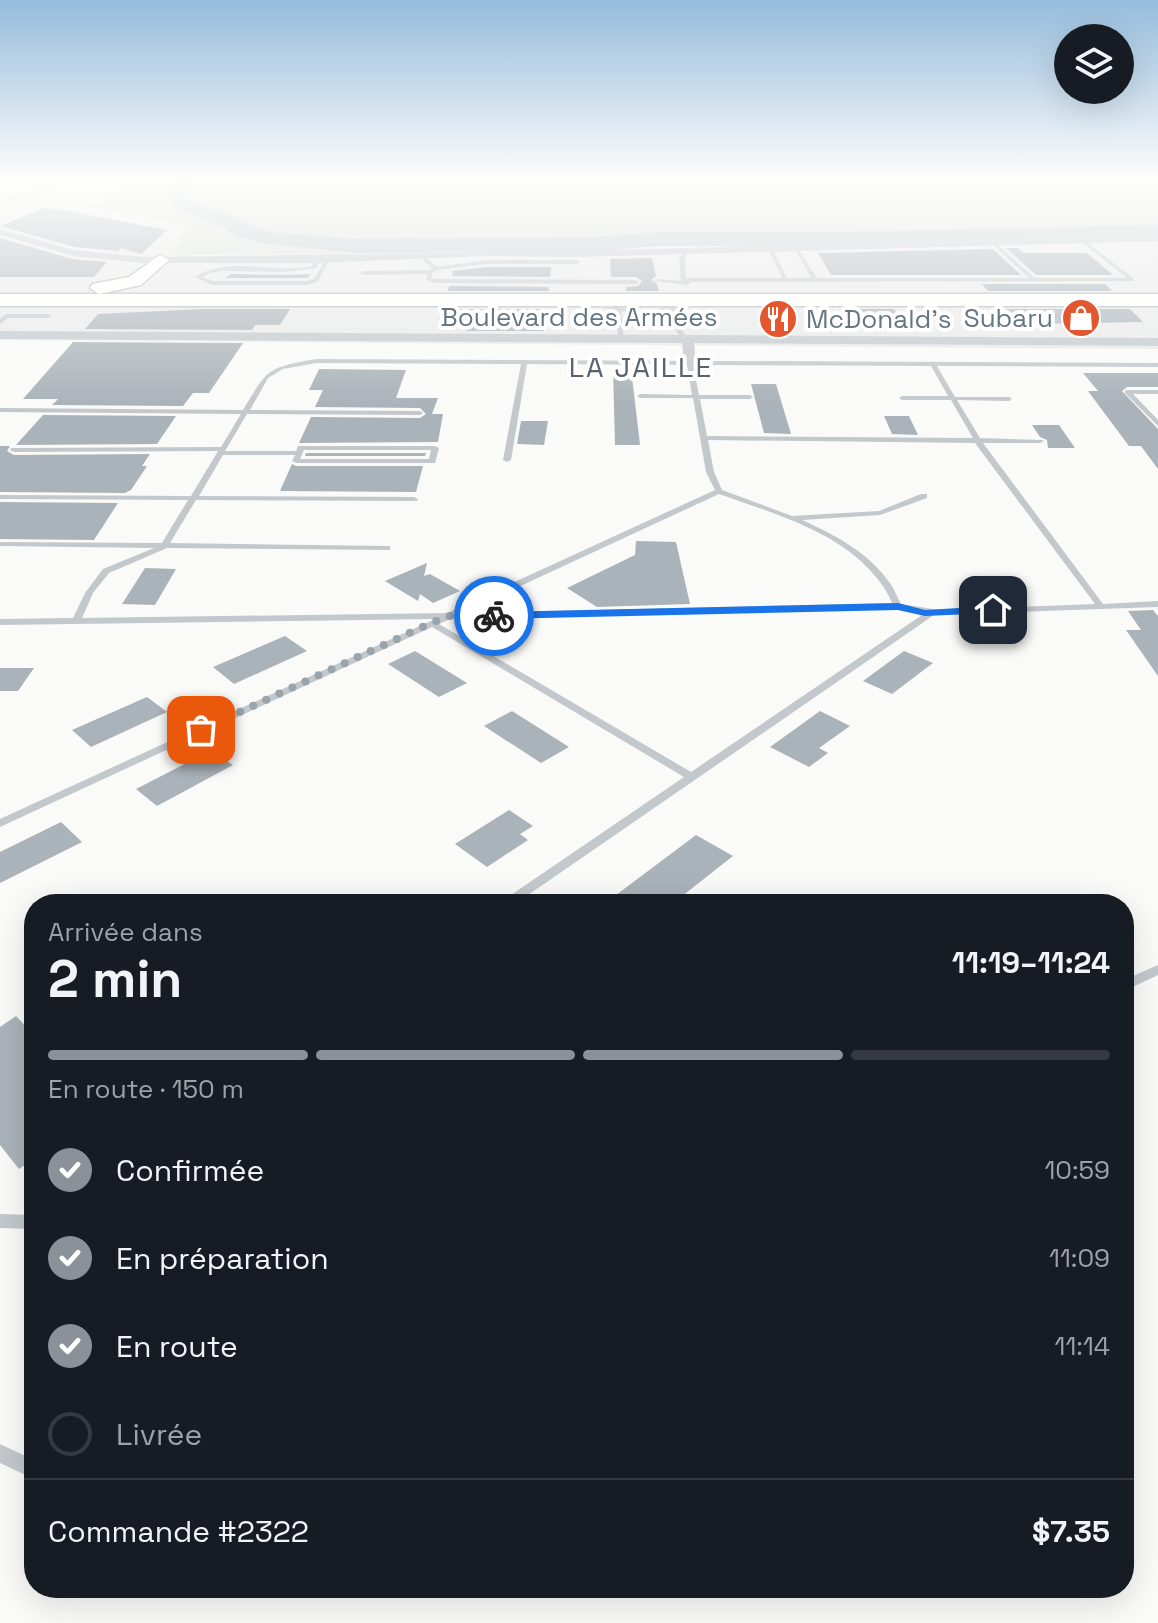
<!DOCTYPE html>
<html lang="fr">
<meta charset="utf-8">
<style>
body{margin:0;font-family:"Space Grotesk",sans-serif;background:#242831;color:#f1f3f6;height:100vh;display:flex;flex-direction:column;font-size:30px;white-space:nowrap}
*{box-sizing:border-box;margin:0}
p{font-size:26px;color:#9ea1a6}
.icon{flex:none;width:44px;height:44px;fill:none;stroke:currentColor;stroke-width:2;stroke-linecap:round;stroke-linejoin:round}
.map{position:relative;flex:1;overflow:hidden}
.drawer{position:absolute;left:24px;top:894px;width:1110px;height:704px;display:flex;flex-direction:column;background:#171b24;border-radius:32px;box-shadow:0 8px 32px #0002}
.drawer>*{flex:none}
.buttons{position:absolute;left:1054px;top:24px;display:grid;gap:16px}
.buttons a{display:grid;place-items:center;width:80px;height:80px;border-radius:50%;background:#171b24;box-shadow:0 8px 32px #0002;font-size:40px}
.pin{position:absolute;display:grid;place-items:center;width:68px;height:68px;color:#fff;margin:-34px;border-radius:16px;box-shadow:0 4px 12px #0006}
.courier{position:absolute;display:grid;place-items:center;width:80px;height:80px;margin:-40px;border:6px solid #1a73e8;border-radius:50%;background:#fff;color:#222;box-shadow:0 2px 10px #0007}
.headline em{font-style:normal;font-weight:600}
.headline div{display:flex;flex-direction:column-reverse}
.headline{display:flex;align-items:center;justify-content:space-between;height:136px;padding:0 24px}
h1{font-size:52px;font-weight:600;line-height:60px}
.bar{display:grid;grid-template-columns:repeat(4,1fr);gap:12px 8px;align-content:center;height:96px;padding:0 24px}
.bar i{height:10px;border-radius:6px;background:#363941}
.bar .on{background:#8c9099}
.bar p{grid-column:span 4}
.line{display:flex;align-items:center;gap:20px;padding:0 24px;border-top:2px solid #363941}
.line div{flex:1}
ol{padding:0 24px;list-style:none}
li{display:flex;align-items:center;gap:24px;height:88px}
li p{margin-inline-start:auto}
li .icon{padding:8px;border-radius:50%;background:#8c9099;color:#fff;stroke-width:4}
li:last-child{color:#9ea1a6}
li i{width:44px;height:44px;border:4px solid #363941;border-radius:50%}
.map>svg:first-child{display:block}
.built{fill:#e8e9e9}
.green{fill:#dadfd7}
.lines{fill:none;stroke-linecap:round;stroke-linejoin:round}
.river{fill:#bbc7cb;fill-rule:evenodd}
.building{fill:#aab3b9}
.trunk-casing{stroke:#b4b9bd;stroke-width:3}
.service{fill:#c3c8cc;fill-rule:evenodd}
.minor{fill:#c3c8cc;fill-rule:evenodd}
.trunk{fill:#fff;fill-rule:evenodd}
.route{fill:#1a73e8}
.done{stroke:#99a4ac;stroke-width:8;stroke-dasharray:0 14.4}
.labels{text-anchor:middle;stroke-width:8;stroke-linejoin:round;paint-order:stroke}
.far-street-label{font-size:26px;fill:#657683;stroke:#fff}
.far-poi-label{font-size:26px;fill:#657683;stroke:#fff;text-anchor:end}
.far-quarter-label{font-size:28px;letter-spacing:2px;fill:#57646e;stroke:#fff}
</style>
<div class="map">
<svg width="1158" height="1623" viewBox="0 0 1158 1623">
<rect width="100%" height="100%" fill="#fafaf8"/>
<path class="built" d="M0 179H88L125 185 131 188 91 204 96 209 187 226 182 236 191 256 1158 233V349L0 340Z"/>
<path class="green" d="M88 179H1158V233L402 253 173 255 187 226 88 207 130 188Z"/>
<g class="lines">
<path class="river" d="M175 179H194L189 200 270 232 356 239 601 237 657 232H837L1158 225V237L837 246H657L601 251 356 253 260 243 233 235 225 228 175 208 168 199Z"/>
</g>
<g class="building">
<path d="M44 208 63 210 167 230 141 254 121 248 118 251 75 247 0 226Z"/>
<path d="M0 238 72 259 107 262 94 277H0Z"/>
<path d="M1006 248H1018L1023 253H1087L1113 275H1036Z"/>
<path d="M993 249 1021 275H831L818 253Z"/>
<path d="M652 258 656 276 651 280 657 284 659 291H626V287L638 286 642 281 636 277H611L610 259Z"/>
<path d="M487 267H551L550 277 452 276 453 271Z"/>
<path d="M231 274 286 275 311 274 307 278H225Z"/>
<path d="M982 284H1105L1112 291H988Z"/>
<path d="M449 286 549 287V291H448Z"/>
<path d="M203 309H290L280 325H255L252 330 85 329 98 314Z"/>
<path d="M444 309H546L544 331H466L461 327H440Z"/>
<path d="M640 309H647L653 315 664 314 666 324H629L628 315 637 316Z"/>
<path d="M850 309H894L906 327H873L871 323H858Z"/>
<path d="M1006 309H1130L1143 322 1021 324Z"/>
<path d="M73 342 243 343 209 393H193L183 406 52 405 58 399H23Z"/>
<path d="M613 368H631L640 445H615Z"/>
<path d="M319 369 406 370 396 398H438L432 414H443L438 442 299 443 311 417 420 418 426 414 420 408 315 407 323 390H309Z"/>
<path d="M1083 373H1158V387H1127L1122 391 1158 429V469L1141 446H1129L1088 391H1098Z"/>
<path d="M751 384H776L791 434 764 433Z"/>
<path d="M43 415 176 416 157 444 16 445Z"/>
<path d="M884 416H909L918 435 892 434Z"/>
<path d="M521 421H548L544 445 517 444Z"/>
<path d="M1032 425H1059L1075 448H1048L1047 440 1040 437Z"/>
<path d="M0 446H10L7 451 14 455 150 454 142 466H147L131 490 125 493 0 492Z"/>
<path d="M306 453H426L425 456H305Z"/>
<path d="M292 464 296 466H423L416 492 280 491Z"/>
<path d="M0 502 118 503 94 540 0 539Z"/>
<path d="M636 541 676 542 690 604 597 607 567 588 635 555Z"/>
<path d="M427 563 424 576 430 574 460 591 433 603 420 594 418 601 385 581Z"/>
<path d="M145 568 176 569 155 605 122 604Z"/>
<path d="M1153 610 1158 616V676L1126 630H1141L1128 611Z"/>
<path d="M285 636 307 651 234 684 213 667Z"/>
<path d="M415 651 467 683 439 697 388 664Z"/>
<path d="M904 651 933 663 892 694 863 681Z"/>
<path d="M0 668H34L18 691H0Z"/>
<path d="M147 697 167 712 91 747 72 730Z"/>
<path d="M512 711 569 747 541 763 484 726Z"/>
<path d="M820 711 850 726 819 748 828 753 809 767 770 747Z"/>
<path d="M212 750 233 765 157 806 136 789Z"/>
<path d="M509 810 533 826 520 834 528 840 487 867 455 844Z"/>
<path d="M61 822 82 842 0 883V852Z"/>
<path d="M696 835 733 856 672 904H604Z"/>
<path d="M16 1016 34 1035V1159L19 1169 0 1145V1027Z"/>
</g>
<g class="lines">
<g class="trunk-casing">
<g id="trunk">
<path d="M160 255 169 260 141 285 99 294 90 288 92 284 129 277Z"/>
<rect x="0" y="294" width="1158" height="12"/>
</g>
</g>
<g class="service">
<path d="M67 179H72L0 206V203Z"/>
<path d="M1081 238 1134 279V281L689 282 691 283 688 285 654 281 657 279 681 281 679 260 683 250 685 249 687 250 685 260 686 278H782L768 248 770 247 772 248 787 278H811L794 247 796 246 817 278H1029L990 242 992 240 1035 278H1127L1079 240Z"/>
<path d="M423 255 437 267 487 260H577L580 262 577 264H487L437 270 432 273V278L434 279 636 280 639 282 636 284 433 283 426 279 427 274 363 275 360 273 363 271 429 270 433 269 421 258Z"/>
<path d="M317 258 320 260 316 268 286 272 222 271 210 273 202 277 213 281H307L314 279 326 259H330L318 281 307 285H212L195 277C225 258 267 270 301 268L312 266Z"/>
<path d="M600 304 638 311 635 313 621 311 624 341 619 340 615 310 598 307Z"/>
<path d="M690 304 692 307 674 309 683 332 691 340 688 342 677 333 669 310 653 312 650 310Z"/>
<path d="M6 314H48L51 316 48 318H8L0 324V319Z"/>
<path d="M316 359 1158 363V367L937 366 955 397H1009L1012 399 1009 401 957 400 980 438 1042 440 1044 441 1040 443H983L1103 604 1158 601V607L934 615 515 904H500L502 901 684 777 432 627 0 827V819L435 619 0 625V619L73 618 85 593 103 569 154 548 0 546V542L162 543 188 500 0 499V495L191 496 218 451 14 452 10 450 11 448 221 447 241 414 0 412V408L243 410C269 367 267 368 316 359ZM316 363 521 364 503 460 507 462 511 460 527 364 687 365 692 395 640 394 637 396 640 398H693L706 472 715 490 447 613 82 618 93 593 109 573 167 548 390 550V546H387L170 543 196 500 417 501 418 499 414 497 199 496 223 455H295L292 461 296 463H435L439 448 435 446H298L296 451H225L247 414 420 415 423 413 420 411 250 410 268 378 283 369ZM693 365 931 366 948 396H902L899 398 902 400H951L973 438 707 436 700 399H750L753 397 750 395H699ZM708 440 975 443 1095 604 939 610 901 604C897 597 894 588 889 582 868 552 835 535 802 520L880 515 927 498V494H921L879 511 792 516 722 490 714 472ZM304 450H431L429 459H300ZM719 494C775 514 843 532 880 582 885 588 889 596 892 603L462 613ZM898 609 925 613 691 772 439 624 450 619Z"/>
<path d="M1127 390H1158V394H1133L1158 420V426L1125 393V391Z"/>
<path d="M1158 965V975L1124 991V980Z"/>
<path d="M0 1214 34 1215V1229L0 1228Z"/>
<path d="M0 1444 34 1460V1479L0 1463Z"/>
</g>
<g class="minor">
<path d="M0 229 74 250 143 257 578 251 1158 235V241L578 257 484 256 317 263H143L73 256 0 235Z"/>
<path d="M0 331 1158 338V346L694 343 696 364 690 368 684 364 682 343 0 339Z"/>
</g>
<use href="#trunk" class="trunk"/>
</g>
<linearGradient id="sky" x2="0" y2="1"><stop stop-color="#96bcdc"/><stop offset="0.44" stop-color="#fdfdfc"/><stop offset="1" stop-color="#fdfdfc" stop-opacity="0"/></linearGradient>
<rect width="1158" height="406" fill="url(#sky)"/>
<path class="route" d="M898 603 925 610 993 606 999 610 993 613 925 616 898 610 494 619 489 616 494 612Z"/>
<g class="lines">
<path class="done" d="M201 730 431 623 449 616H494"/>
</g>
<defs>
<g id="shop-disc" transform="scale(2)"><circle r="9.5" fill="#e4572e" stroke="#fff"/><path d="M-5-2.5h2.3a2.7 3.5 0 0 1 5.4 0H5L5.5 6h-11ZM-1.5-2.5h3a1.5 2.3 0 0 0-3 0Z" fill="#fff"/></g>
<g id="restaurant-disc" transform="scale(2)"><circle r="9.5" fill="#e4572e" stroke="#fff"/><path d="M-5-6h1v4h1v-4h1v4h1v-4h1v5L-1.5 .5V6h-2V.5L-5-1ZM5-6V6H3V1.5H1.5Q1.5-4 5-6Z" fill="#fff"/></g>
</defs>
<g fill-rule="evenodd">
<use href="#shop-disc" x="1081" y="318"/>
<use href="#restaurant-disc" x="778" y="319"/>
</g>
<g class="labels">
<g class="far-street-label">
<text x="579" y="326">Boulevard des Armées</text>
</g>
<g class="far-poi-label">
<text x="1053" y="327">Subaru</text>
<text x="806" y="328" text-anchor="start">McDonald's</text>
</g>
<g class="far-quarter-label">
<text x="641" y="377">LA JAILLE</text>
</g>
</g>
</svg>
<div class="buttons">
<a><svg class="icon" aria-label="layers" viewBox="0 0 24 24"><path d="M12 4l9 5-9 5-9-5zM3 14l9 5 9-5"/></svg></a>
</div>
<div class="pin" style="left:201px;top:730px;background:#ea580c"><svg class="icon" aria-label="bag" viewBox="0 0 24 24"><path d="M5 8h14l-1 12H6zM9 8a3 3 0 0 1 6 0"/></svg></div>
<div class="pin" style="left:993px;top:610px;background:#1f2937"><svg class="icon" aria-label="home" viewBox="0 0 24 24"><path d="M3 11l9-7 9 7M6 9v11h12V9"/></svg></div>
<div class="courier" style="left:494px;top:616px"><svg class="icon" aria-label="bike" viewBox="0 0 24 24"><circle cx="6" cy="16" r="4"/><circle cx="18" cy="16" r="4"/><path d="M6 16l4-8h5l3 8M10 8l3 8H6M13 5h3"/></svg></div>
<section class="drawer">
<div class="headline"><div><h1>2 min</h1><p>Arrivée dans</p></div><em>11:19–11:24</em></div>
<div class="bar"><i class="on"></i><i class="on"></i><i class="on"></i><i></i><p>En route · 150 m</p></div>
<ol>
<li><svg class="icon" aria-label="check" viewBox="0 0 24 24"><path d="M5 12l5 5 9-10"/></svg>Confirmée<p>10:59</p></li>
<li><svg class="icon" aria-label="check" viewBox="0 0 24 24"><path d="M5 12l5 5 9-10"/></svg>En préparation<p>11:09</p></li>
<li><svg class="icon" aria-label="check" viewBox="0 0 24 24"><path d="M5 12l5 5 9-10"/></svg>En route<p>11:14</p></li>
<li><i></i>Livrée</li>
</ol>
<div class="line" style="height:104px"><div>Commande #2322</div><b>$7.35</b></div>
</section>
</div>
